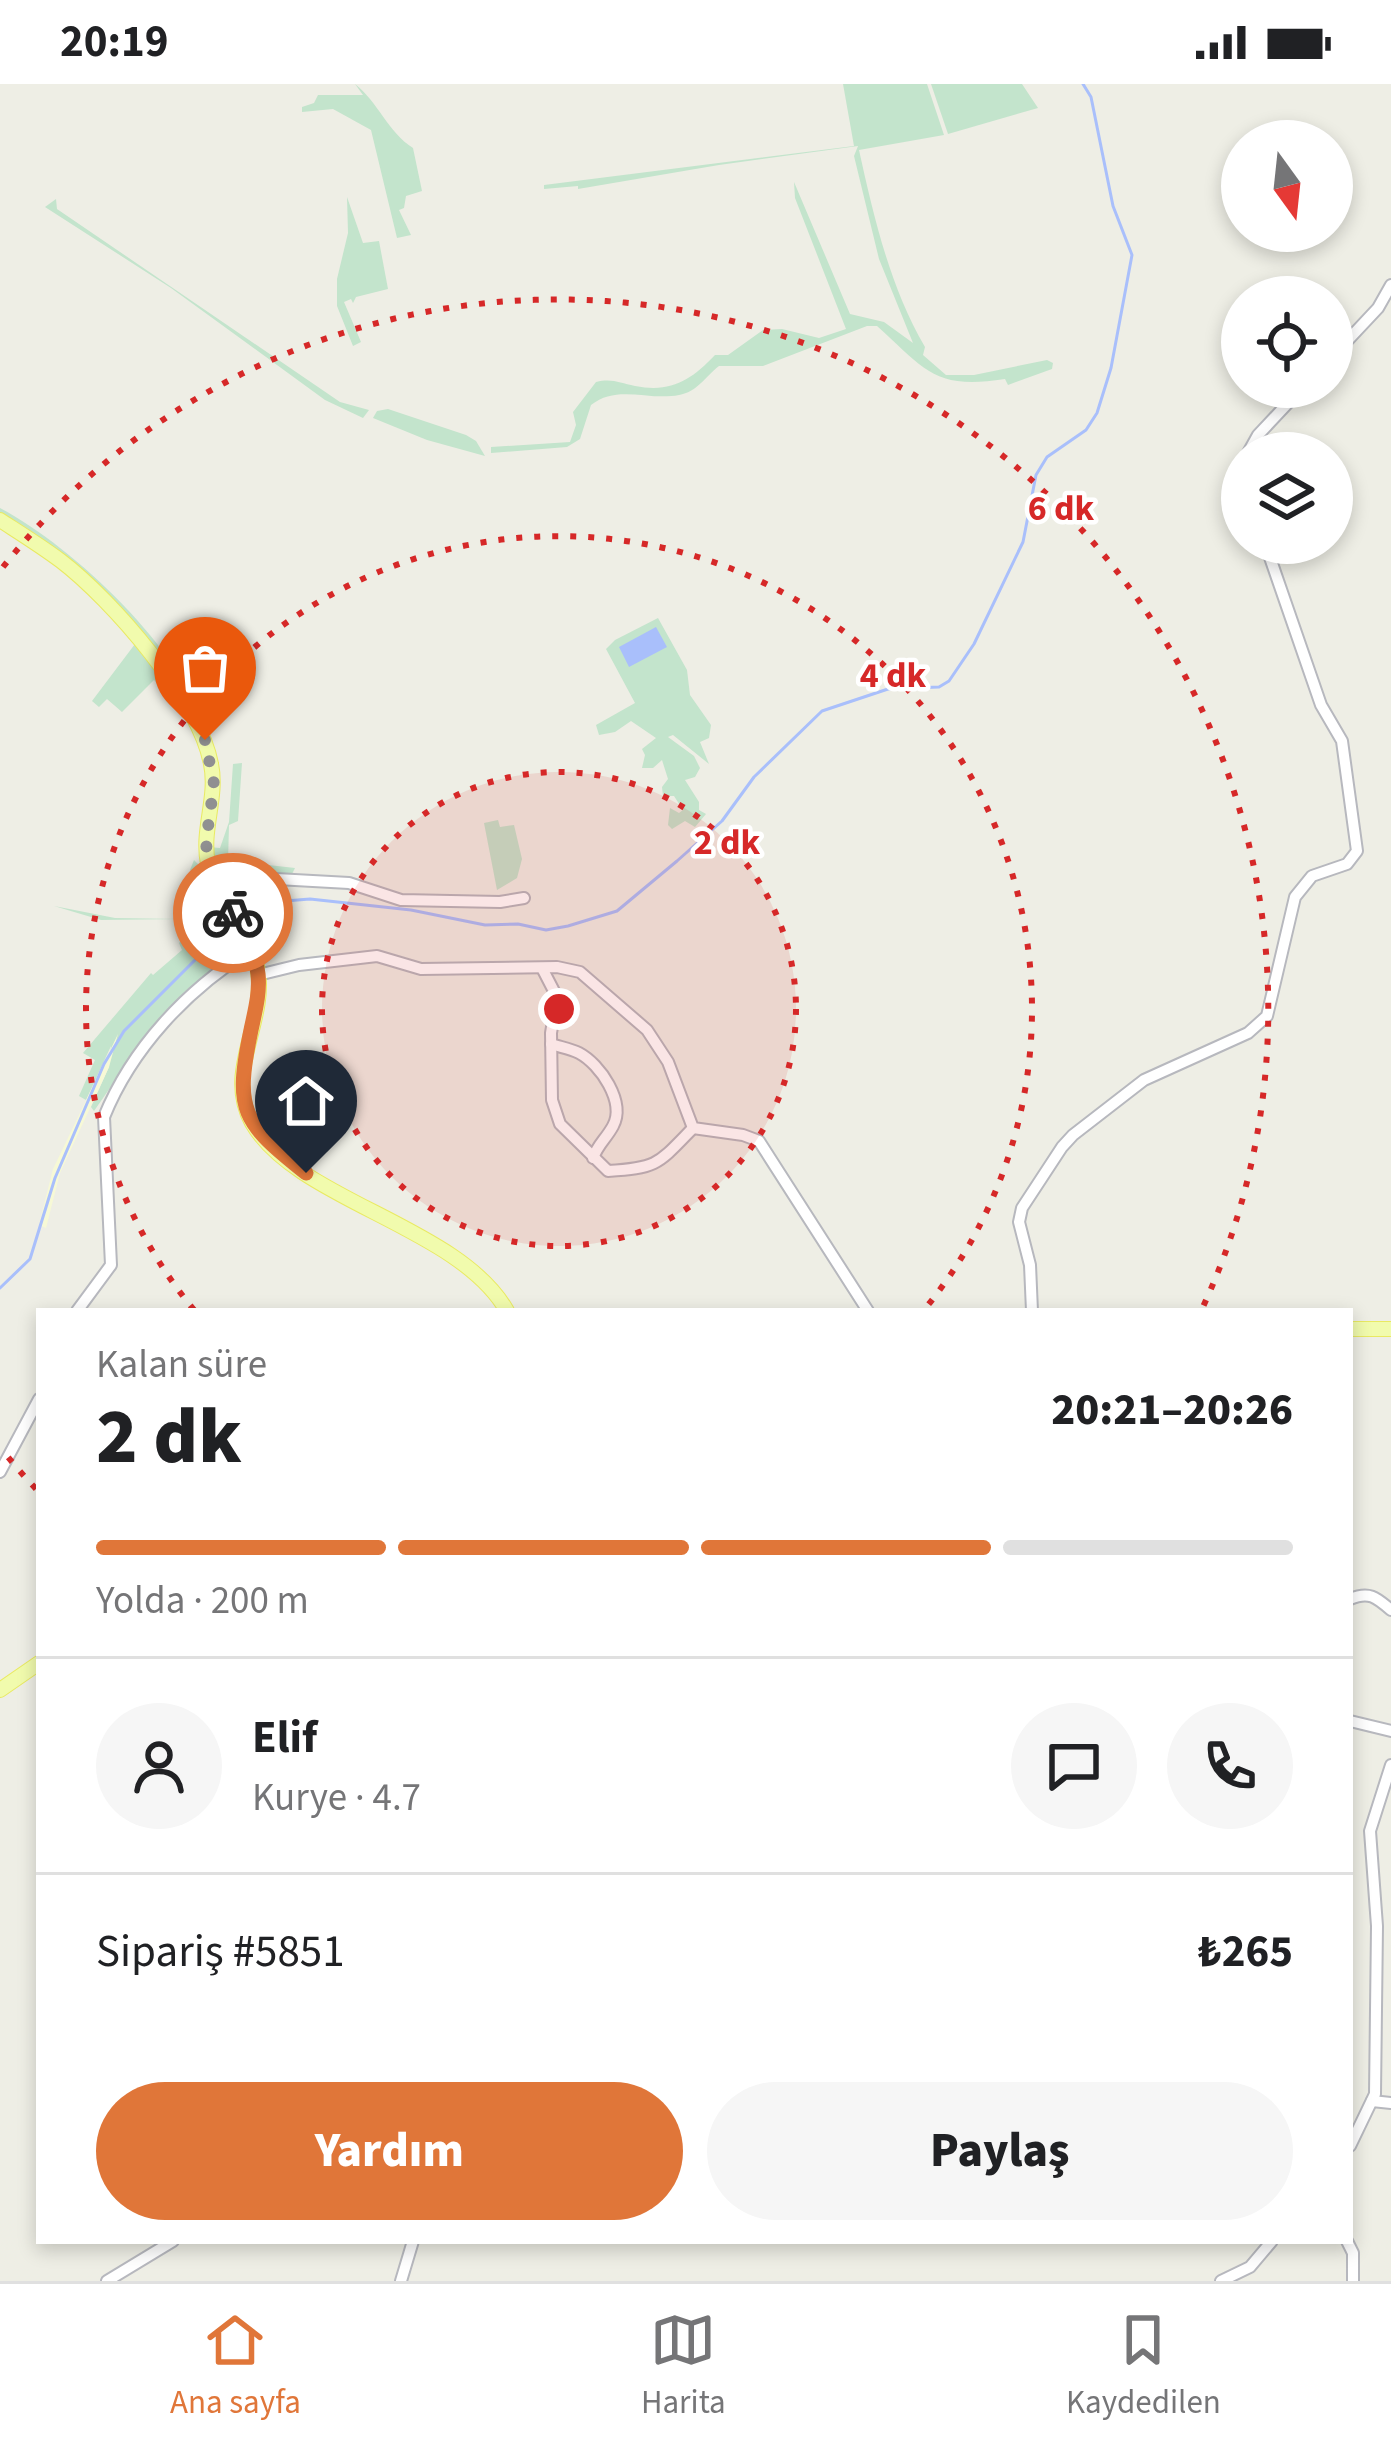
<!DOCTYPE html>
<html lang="tr">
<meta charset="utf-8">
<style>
body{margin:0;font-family:"Source Sans 3",sans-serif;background:#f6f6f6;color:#202124;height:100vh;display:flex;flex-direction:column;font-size:45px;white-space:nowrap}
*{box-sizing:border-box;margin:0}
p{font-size:39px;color:#757577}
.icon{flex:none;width:66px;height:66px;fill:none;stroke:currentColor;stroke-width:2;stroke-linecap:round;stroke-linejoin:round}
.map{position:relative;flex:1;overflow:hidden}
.details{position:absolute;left:36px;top:1224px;width:1317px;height:936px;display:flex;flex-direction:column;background:#fff;border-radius:0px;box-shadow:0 6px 18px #0003}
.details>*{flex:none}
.needle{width:78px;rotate:165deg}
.buttons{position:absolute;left:1221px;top:36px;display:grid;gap:24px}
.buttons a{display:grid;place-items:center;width:132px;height:132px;border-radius:50%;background:#fff;box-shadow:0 6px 18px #0003;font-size:60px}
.pin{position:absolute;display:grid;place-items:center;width:102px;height:102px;color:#fff;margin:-123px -51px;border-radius:50% 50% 50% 0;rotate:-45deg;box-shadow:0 0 12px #0007}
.pin .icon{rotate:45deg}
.courier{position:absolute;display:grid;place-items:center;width:120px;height:120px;margin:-60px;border:9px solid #e07639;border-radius:50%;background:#fff;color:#222;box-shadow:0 3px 15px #0007}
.head em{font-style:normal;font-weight:800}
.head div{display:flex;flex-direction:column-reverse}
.head{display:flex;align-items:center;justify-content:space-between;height:204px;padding:0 60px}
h1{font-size:78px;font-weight:800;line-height:90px}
.bar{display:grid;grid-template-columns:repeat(4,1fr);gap:18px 12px;align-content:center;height:144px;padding:0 60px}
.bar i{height:15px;border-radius:9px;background:#e0e0e0}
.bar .selected{background:#e07639}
.bar p{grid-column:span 4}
.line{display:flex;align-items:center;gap:30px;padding:0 60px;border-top:3px solid #e0e0e0}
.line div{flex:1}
.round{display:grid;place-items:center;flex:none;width:126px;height:126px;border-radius:63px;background:#f6f6f6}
.button{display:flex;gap:24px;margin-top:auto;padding:24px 60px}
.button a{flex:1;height:138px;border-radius:72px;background:#e07639;color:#fff;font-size:48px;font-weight:800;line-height:138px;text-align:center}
.button a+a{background:#f6f6f6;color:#202124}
.status{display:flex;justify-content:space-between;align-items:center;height:84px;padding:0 60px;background:#fff;direction:ltr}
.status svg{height:33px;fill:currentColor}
.tab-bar{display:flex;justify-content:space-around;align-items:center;height:168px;border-top:3px solid #e0e0e0;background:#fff;font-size:33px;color:#757577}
.tab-bar a{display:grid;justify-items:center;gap:6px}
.tab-bar .selected{color:#e07639}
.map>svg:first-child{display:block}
.green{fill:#c3e4cc}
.sand{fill:#f7f9d6}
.water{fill:#a9bffb}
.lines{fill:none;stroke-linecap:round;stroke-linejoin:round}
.stream{stroke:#a9bffb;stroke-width:3}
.minor-casing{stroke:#b7b8be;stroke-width:14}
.major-casing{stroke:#e9ea62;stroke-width:16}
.minor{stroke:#fff;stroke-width:10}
.major{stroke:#f1fbad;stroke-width:14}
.done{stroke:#909091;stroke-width:12;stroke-dasharray:0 21.6}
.route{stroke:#e07639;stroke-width:15}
.ring{fill:none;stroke:#d62828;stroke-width:6;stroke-dasharray:6 12}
.centre{fill:#d62828;stroke:#fff;stroke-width:6}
.ring-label{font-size:36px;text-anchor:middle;font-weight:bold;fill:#d62828;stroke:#fff;stroke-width:9;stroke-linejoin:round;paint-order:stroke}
</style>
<div class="status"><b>20:19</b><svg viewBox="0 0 49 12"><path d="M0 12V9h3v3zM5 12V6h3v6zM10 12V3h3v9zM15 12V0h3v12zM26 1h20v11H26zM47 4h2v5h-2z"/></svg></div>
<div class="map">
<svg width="1391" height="2197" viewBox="0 0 1391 2197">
<rect width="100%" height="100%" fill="#eeeee5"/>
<g class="green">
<path d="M355 0C378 18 388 48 413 64L422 107 406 112 404 124 399 126 411 151 397 154 371 46 333 25 302 28V23L314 19 318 11H363Z"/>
<path d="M843 0H927L944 51 859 66C874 134 890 203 925 263L923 271 946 291H974L1047 276 1053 279 1052 285 1008 301 1005 295C934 306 926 286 877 242H867L763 282H719C705 293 697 308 679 311 648 317 617 300 591 321L580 355 567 363 491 369V363L570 358 576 341 573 328 596 298C612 294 620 299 635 302 672 309 691 296 715 271H728L763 246 782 245 819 254 846 245 795 114 794 98 850 230 884 238 913 259 879 175 854 72 858 62 719 81 578 105V102L544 105V101L854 62Z"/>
<path d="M931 0H1022L1038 24 948 50Z"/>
<path d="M347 113 363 159 379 157 388 205 356 213 353 219 351 215 344 218 361 258 353 262 337 222V195L348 149Z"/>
<path d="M56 115 57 125 340 318 369 326 363 334 325 316 171 204 45 123Z"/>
<path d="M388 325 466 351 476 357 485 372 427 356 373 334 377 327Z"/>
<path d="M0 424C78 466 179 564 209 648L206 649C144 563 96 481 0 428Z"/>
<path d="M658 534 687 586 690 611 711 641 709 654 700 658 709 680 673 651 668 653 694 672 700 684 695 693 685 696 699 718V726L706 730 695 743 685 737 672 745 668 741 670 724 679 729 683 726 674 712H663L662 703 668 695 662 676 653 684H642L645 671 642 665 656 654 631 637 615 648 599 651 596 641 635 619 606 565 615 556Z"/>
<path d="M135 560 180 617 176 621 154 596 122 628 107 615 99 623 92 617Z"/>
<path d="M242 679 238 737 229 741 228 779 266 788 268 781 295 784 290 794 243 791 211 775 209 763 220 764 229 738 233 680Z"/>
<path d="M498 736 500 743 514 741 522 775 517 794 497 806 484 739Z"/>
<path d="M194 776 209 791 198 831 190 841 180 835 101 836 54 822 115 834 179 835 199 792 190 786Z"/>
<path d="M213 799 241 852 238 865 226 851 222 864 206 870 211 887 142 958 94 1027 91 1023 109 983 111 962 86 1016 79 1012 95 976 83 969 151 889 153 891 182 866 179 859 206 830Z"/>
</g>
<path class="sand" d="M118 950 109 983 60 1089 46 1144 39 1141 53 1085Z"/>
<path class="water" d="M656 543 667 563 629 583 619 563Z"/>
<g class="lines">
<g class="stream">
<path d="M235 821 310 815 411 826 485 841 518 840 546 846 568 842 617 827 677 777 722 737 754 693 822 627 888 605 939 603 949 597 974 560 1023 458 1036 391 1047 373 1086 346 1097 329 1111 284 1132 171 1113 122 1091 13 1083 0"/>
<path d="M0 1204 30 1175 55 1094 104 980 124 947 206 865 211 835 226 826"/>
</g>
<g class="minor-casing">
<g id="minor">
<path d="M1332 273 1378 224 1391 201"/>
<path d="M1248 369 1258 351 1303 303"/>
<path d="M209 783 241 793 349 799 401 816 500 818 524 814"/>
<path d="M542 884 557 913 551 949 552 1016 560 1040 608 1087C658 1084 658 1080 693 1044"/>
<path d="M258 891 299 881 377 872 421 885 557 883 580 888 647 946 668 978 693 1044 743 1051 759 1057 868 1227"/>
<path d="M551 960C560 963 571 965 579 969 600 980 626 1018 613 1042 606 1055 598 1060 593 1074"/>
<path d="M77 1227 111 1181 104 1033C132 964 187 906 249 867"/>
<path d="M1032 1227 1030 1181 1019 1138 1022 1124 1062 1063 1073 1051 1144 996 1248 949 1267 932 1295 813 1312 792 1347 780 1357 767 1342 657 1321 621 1265 459"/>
<path d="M0 1388 39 1315"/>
<path d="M1350 1515C1369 1507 1376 1513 1391 1526"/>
<path d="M1350 1637 1391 1647"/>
<path d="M1372 2017 1391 2019"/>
<path d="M1350 2062 1375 2010 1377 1842 1370 1747 1391 1681"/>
<path d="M1347 2157 1353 2169V2197"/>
<path d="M107 2197 173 2157"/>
<path d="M401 2197 413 2157"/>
<path d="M1221 2197 1250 2183 1272 2157"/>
</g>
</g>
<g class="major-casing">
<g id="major">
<path d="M0 436C20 449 41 462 61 477 112 516 199 616 211 680 218 713 201 746 208 780 217 817 252 849 258 887 266 940 224 988 252 1039 297 1117 459 1142 507 1227"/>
<path d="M1350 1245H1391"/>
<path d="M0 1606 39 1579"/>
</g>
</g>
<use href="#minor" class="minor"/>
<use href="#major" class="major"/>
</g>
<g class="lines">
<path class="done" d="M205 656 214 700 206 758 208 781 233 829"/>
<path class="route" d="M233 829C242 847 256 871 258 890 260 909 255 927 251 946 234 1027 242 1038 306 1089"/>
</g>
<circle cx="559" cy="925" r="237" fill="#d62828" fill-opacity=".12"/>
<g class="ring">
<circle cx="559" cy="925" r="237"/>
<path d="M194 1226A473 473 0 1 1 924 1226"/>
<path d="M36 1405A710 710 0 0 1 3 1367M3 483A710 710 0 0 1 1202 1225"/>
</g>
<circle cx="559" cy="925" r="18" class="centre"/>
<g class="ring-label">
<text x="1061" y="436">6 dk</text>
<text x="893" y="603">4 dk</text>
<text x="727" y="770">2 dk</text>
</g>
</svg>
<div class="buttons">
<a><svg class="needle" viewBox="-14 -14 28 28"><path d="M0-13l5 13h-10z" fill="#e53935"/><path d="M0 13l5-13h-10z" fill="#757577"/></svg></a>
<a><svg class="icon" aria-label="locate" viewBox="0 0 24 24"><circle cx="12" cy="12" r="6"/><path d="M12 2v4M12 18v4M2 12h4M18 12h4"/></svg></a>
<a><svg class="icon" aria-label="layers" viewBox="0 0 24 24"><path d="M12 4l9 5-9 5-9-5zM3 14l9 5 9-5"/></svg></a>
</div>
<div class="pin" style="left:205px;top:656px;background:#ea580c"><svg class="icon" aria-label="bag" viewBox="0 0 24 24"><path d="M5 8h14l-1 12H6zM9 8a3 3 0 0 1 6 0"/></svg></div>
<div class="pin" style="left:306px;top:1089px;background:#1f2937"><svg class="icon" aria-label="home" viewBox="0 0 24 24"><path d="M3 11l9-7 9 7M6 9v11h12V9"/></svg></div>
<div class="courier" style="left:233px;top:829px"><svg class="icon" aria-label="bike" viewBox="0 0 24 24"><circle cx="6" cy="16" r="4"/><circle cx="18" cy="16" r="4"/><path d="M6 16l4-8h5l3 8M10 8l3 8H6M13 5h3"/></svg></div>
<section class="details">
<div class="head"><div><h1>2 dk</h1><p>Kalan süre</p></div><em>20:21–20:26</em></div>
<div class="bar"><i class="selected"></i><i class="selected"></i><i class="selected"></i><i></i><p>Yolda · 200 m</p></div>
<div class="line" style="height:216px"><a class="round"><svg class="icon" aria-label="person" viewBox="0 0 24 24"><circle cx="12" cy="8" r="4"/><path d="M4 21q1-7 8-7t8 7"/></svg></a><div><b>Elif</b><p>Kurye · 4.7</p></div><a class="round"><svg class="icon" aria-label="chat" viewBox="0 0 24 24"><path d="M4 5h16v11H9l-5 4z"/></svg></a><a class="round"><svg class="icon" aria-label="phone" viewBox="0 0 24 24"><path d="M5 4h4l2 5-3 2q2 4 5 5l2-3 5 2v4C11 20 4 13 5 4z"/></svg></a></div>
<div class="line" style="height:156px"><div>Sipariş #5851</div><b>₺265</b></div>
<div class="button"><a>Yardım</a><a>Paylaş</a></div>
</section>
</div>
<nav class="tab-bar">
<a class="selected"><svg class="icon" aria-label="home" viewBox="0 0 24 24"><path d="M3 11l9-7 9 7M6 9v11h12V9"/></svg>Ana sayfa</a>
<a><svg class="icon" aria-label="map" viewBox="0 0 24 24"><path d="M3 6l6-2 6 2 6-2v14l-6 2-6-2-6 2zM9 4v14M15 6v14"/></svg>Harita</a>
<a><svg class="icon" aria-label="saved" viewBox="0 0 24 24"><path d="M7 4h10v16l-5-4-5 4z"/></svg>Kaydedilen</a>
</nav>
